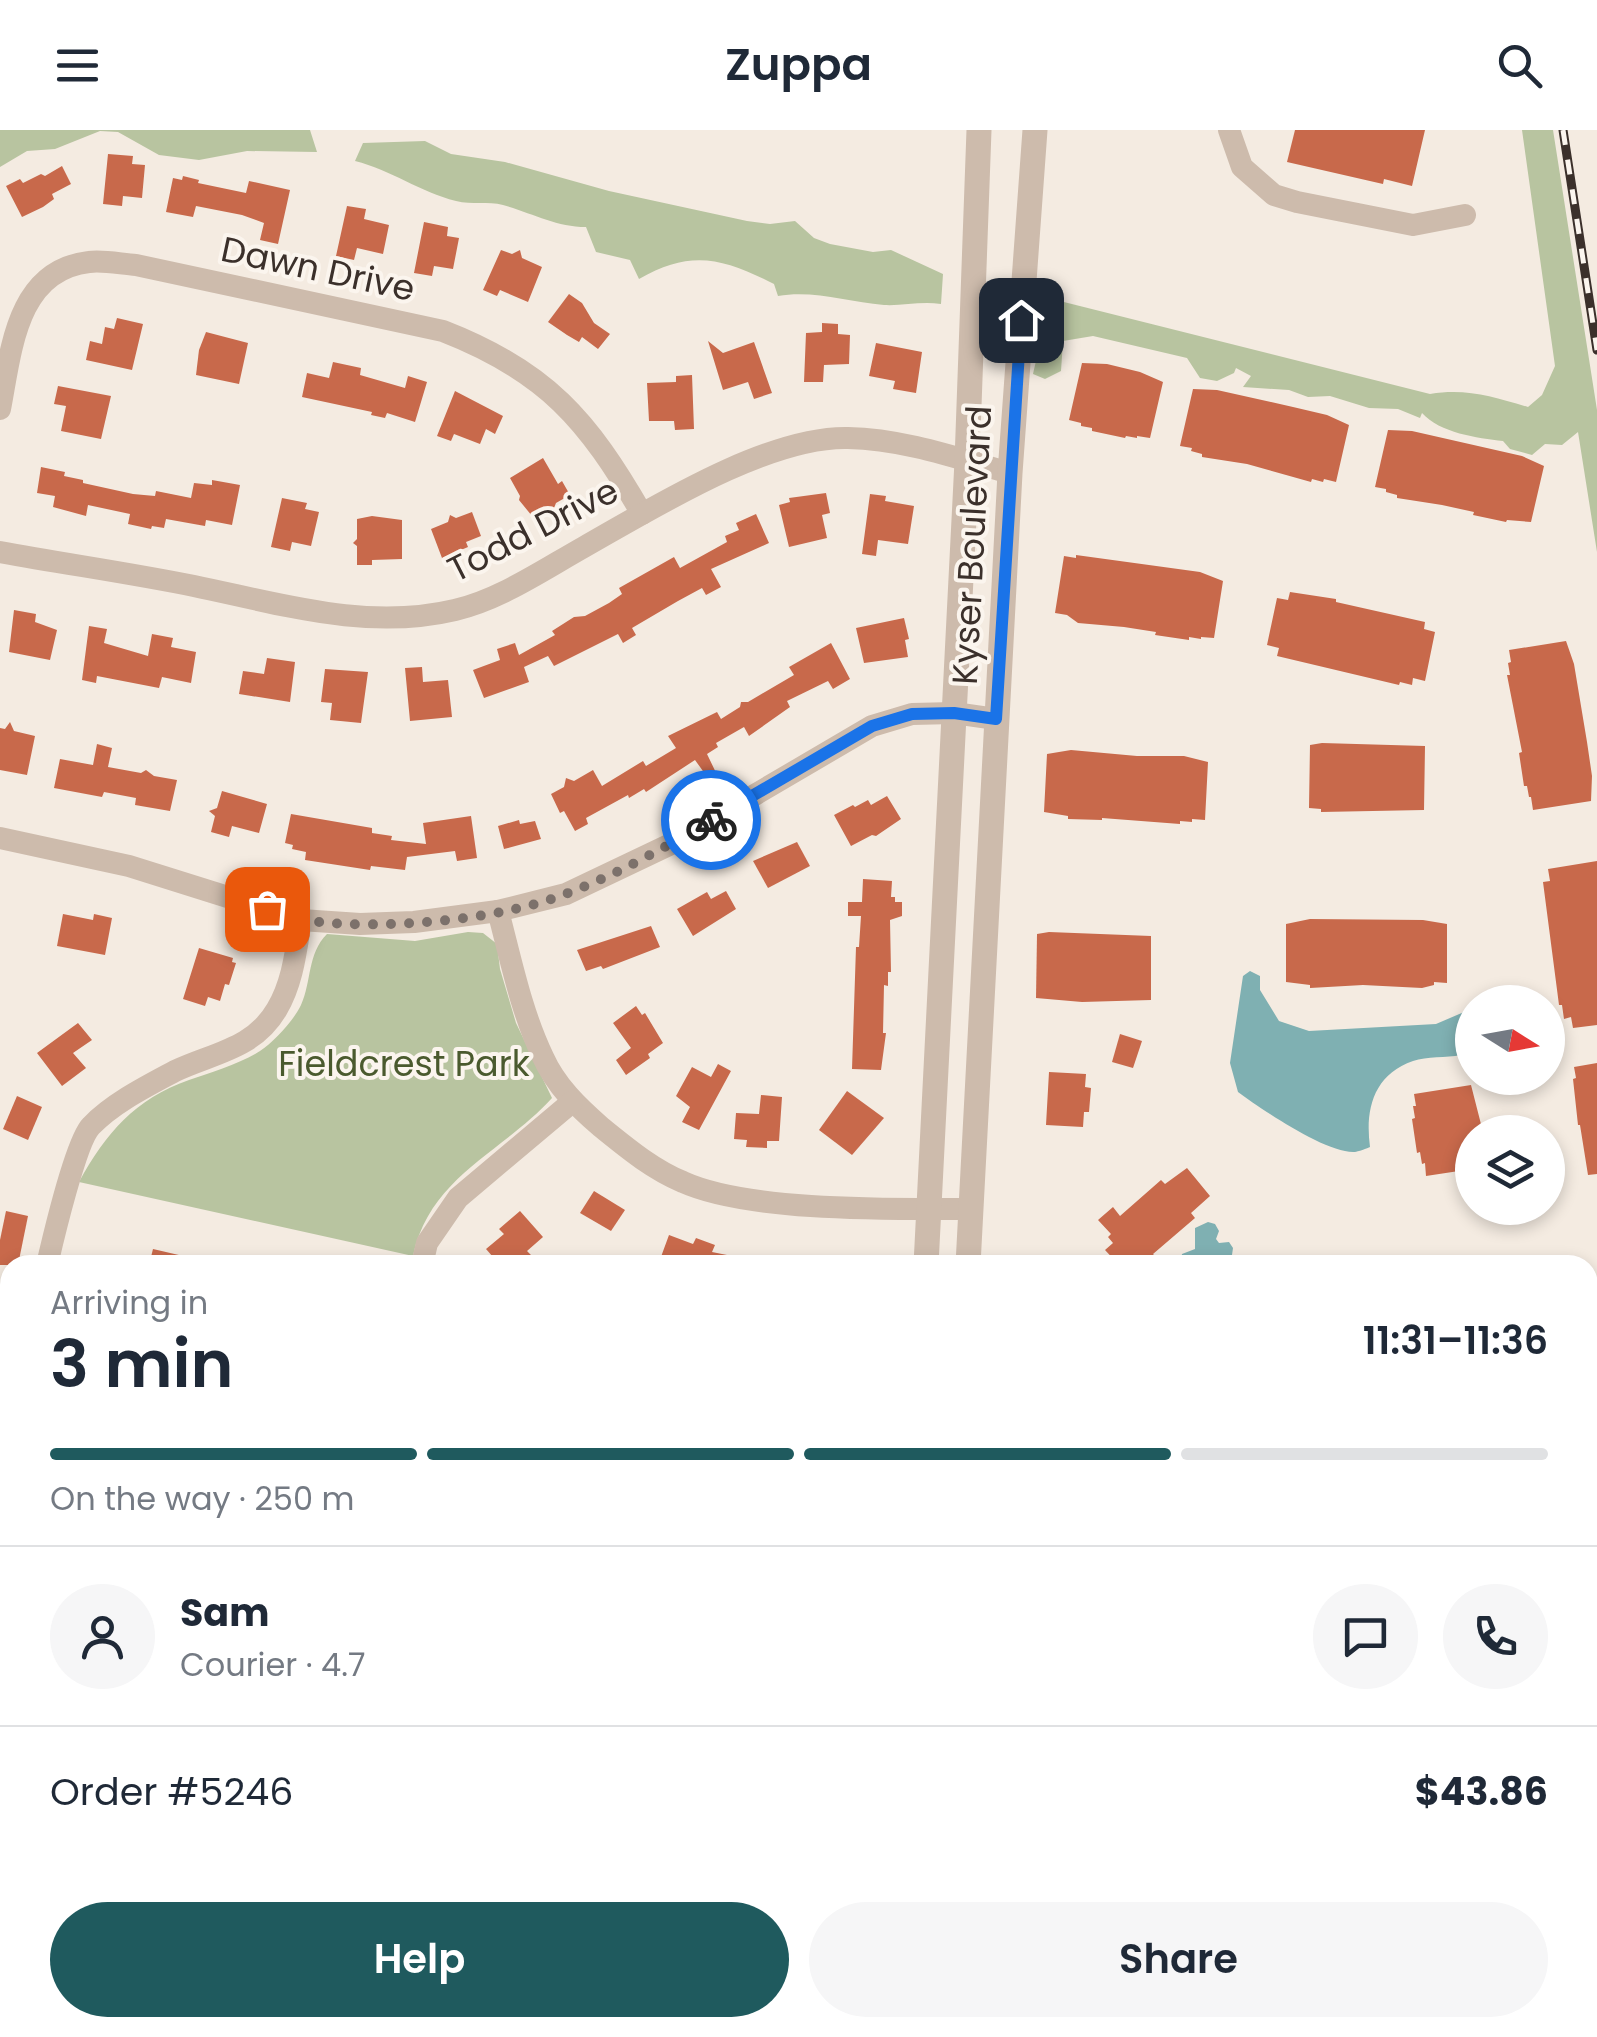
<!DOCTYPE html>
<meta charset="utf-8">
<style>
body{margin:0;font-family:Poppins,sans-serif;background:#f6f6f7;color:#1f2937;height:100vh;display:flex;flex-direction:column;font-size:38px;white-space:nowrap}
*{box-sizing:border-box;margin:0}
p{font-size:32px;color:#747a83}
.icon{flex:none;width:55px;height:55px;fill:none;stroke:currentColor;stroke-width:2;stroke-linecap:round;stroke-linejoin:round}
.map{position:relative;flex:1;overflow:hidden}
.side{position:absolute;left:0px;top:1125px;width:1598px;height:782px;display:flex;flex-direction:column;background:#fff;border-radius:30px 30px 0 0;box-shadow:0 5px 15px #0003}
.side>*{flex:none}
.needle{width:65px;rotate:101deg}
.tools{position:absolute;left:1455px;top:855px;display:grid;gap:20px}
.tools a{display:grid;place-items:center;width:110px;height:110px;border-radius:50%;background:#fff;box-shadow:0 5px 15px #0003;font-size:50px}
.pin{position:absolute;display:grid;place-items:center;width:85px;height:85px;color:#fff;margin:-42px;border-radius:20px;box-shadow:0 5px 15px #0006}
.courier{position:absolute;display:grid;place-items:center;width:100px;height:100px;margin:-50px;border:8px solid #1a73e8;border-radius:50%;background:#fff;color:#222;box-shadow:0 2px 12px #0007}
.head em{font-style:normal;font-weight:600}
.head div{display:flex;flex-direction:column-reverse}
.head{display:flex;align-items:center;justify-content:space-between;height:170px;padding:0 50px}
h1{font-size:65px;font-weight:600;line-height:75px}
.bar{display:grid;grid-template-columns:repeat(4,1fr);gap:15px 10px;align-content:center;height:120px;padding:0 50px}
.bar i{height:12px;border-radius:8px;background:#e0e1e3}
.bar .selected{background:#1f5a5e}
.bar p{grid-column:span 4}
.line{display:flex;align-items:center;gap:25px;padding:0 50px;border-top:2px solid #e0e1e3}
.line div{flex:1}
.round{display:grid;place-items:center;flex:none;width:105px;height:105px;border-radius:52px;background:#f6f6f7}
.button{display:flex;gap:20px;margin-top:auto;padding:20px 50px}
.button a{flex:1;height:115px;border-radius:60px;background:#1f5a5e;color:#fff;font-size:40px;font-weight:600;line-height:115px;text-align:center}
.button a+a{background:#f6f6f7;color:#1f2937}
header{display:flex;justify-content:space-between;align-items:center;height:130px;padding:0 50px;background:#fff;font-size:45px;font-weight:600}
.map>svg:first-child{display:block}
.green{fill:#b8c4a0}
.water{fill:#7fb0b2}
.building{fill:#c8694b}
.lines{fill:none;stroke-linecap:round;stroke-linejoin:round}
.minor{stroke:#cdbbac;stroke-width:22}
.tertiary{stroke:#cdbbac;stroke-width:25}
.rail-casing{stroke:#3b302b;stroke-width:9}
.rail{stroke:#fbf5ee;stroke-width:5;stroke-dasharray:15;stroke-linecap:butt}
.done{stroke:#7c716b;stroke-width:10;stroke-dasharray:0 18}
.route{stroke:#1a73e8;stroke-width:12}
.labels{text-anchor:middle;stroke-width:8;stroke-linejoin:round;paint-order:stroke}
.street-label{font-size:35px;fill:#3b302b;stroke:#fbf5ee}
.park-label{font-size:35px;fill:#4a5a2e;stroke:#fbf5ee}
</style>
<header><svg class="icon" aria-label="menu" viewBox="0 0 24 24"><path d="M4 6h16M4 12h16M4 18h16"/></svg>Zuppa<svg class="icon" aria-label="search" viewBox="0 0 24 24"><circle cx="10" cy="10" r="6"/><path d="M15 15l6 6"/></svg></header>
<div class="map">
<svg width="1597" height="1907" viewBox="0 0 1597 1907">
<rect width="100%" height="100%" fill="#f4ebe1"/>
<g class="green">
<path d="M0 0H310L317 22 247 21 199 30 159 25 118 2 100 1 55 19 27 21 0 37Z"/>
<path d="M1522 0H1553L1597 280V422L1578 302 1562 315 1545 314 1532 325 1510 319 1503 311C1477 308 1440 303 1422 283L1420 288 1398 279 1369 278 1330 266 1308 267 1289 260 1243 257 1251 246 1236 238 1234 243 1217 251 1200 248 1187 228 1093 206 1063 211 1061 241 1045 249 1033 244C1036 231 1041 213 1038 199 1035 186 1031 179 1032 164L1430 264C1467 258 1493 267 1528 277L1542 265 1555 236Z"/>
<path d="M425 11 451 24 505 32 609 61 747 91 770 94 795 91 814 108 830 114 873 122 891 120 943 144 941 174C921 171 903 176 884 175 848 172 814 160 778 166L774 154C723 128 691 119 639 149L630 130 596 122 586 97C556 97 532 83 503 75 488 71 472 75 456 71 420 62 391 40 355 31L363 13Z"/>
<path d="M468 802 483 803 497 814 500 839 516 893 552 968C502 1023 430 1046 413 1126L79 1052C106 1003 135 969 189 950 209 943 242 933 260 921 274 912 294 890 301 875 312 851 307 824 327 804L415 811Z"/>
</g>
<g class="water">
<path d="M1250 841 1260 846V860L1279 891 1309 901 1436 894 1464 882 1472 895 1461 925C1446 928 1427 926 1413 931 1373 945 1365 980 1370 1017 1368 1018 1357 1022 1355 1022 1327 1024 1261 979 1238 962L1230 933 1243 846Z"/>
<path d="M1208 1092 1215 1094 1219 1101 1216 1109 1219 1113 1229 1112 1233 1118 1231 1132 1226 1135 1206 1131 1203 1135H1180L1182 1124 1195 1119V1098Z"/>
</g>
<g class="building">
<path d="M1295 0H1425L1412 56 1384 49 1383 54 1287 32Z"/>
<path d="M108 24 133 26 132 34 145 35 142 68 123 66 122 76 103 74Z"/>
<path d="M62 36 71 54 52 64 54 69 43 77 22 87 6 56 20 49 23 53 41 44 45 46Z"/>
<path d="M183 46 199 50 198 53 246 63 249 51 290 60 278 114 260 110 264 93 242 85 196 76 193 87 166 82 173 48 182 50Z"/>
<path d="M347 76 366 79 364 89 389 95 383 124 357 118 354 130 336 126Z"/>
<path d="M424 92 448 97 447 106 459 108 453 139 434 136 432 146 414 143Z"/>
<path d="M501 120 512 124 520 120 522 128 542 137 528 172 500 160 497 166 483 160Z"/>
<path d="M569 164 582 173 594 193 610 204 598 219 582 207 579 212 567 205 548 192Z"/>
<path d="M117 188 143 194 132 240 86 230 90 211 102 214 105 197 114 199Z"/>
<path d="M822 193 838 194V204L850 205 849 234 824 235 823 252H804L806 203 822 202Z"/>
<path d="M206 202 248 213 239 254 196 245 199 220Z"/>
<path d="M708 211 723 223 754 212 772 263 754 269 748 252 723 260Z"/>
<path d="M876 213 922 222 916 263 893 259 895 251 869 246Z"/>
<path d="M333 232 361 238 360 245 405 258 408 246 427 252 415 292 387 283 385 288 371 285 372 282 302 267 307 243 329 248Z"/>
<path d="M1082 233 1107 234 1140 242 1163 252 1150 308 1137 306V308L1126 306 1125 308 1092 301V298L1081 296V293L1069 290Z"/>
<path d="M692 245 694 299 675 300 674 291H649L647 253 676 252V246Z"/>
<path d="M58 256 111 266 101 309 61 301 66 276 54 274Z"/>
<path d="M1193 259 1217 260 1293 277 1327 285 1349 295 1336 352 1324 349 1323 352 1312 349 1311 352 1247 334 1202 327V324L1191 321 1192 318 1180 316Z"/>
<path d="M455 261 503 286 495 304 486 299 480 314 454 304 451 311 437 306Z"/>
<path d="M1388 300 1412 301 1522 326 1544 336 1531 392 1507 390 1506 392 1473 385 1474 382 1442 375 1397 368V365L1386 362V359L1375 357Z"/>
<path d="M543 328 558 354 562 351 570 365 556 373 554 378 549 377 532 386 519 370 520 366 510 348Z"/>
<path d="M41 337 65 342 64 346 83 350V353L133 364 155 366 156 361 191 368 194 353 212 355V350L240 355 232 395 206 390 205 396 166 389 164 398 152 396 151 399 128 394 130 384 88 375 86 386 53 377 55 366 37 363Z"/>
<path d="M826 363 830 383 822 385 827 408 789 417 779 375 790 372 789 368Z"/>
<path d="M870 364 886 366 885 371 914 376 908 414 878 410 876 426 862 424Z"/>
<path d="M282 368 307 373 305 379 319 382 311 416 292 412 290 421 271 417Z"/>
<path d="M472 382 481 406 466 412 468 417 442 428 431 399 448 392 450 385 456 388Z"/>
<path d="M756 384 769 413 711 439 721 457 706 465 702 458 678 471 632 498 636 505 623 513 618 504 554 536 548 526 524 537 529 552 484 568 473 540 500 530 497 519 515 513 519 525 555 505 552 501 574 487 585 486 609 473 622 464 619 458 674 427 680 438 727 412 725 406 739 400 736 393Z"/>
<path d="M372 386 402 390V429L372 430V435H357V416L353 413 357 409V389Z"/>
<path d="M1076 425 1200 442 1223 451 1214 508 1201 507V509L1189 507V510L1155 505 1156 502 1124 497 1078 493 1067 485 1055 483 1064 426 1076 428Z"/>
<path d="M1290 462 1336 469V472L1425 492 1424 499 1435 502 1425 551 1413 548 1412 555 1400 552 1399 555 1277 526 1279 518 1267 515 1277 468 1288 470Z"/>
<path d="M14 480 36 484 35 492 57 500 50 530 9 522Z"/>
<path d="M904 488 909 509 905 510 908 527 864 533 856 498Z"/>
<path d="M89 496 107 499 104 513 148 526 152 504 173 508 171 517 196 522 191 553 162 547 159 558 97 546 96 553 82 550Z"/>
<path d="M1566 511 1574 534 1587 612 1592 646 1591 671 1533 680 1531 667H1529L1527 656H1524L1519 623 1522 622 1507 545H1510L1508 533 1511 532 1509 520Z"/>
<path d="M831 513 850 549 833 559 828 551 787 571 790 577 749 606 744 597 716 613 718 617 707 624 720 651 713 655 695 630 646 662 644 659 629 668 628 665 586 688 588 694 575 701 564 681 560 683 551 664 564 657 566 648 574 651 593 640 602 656 643 631 646 636 676 618 668 606 717 582 721 589 740 577 741 572H748L794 545 789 537Z"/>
<path d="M267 528 295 532 290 572 239 564 243 541 264 544Z"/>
<path d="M422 537 423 552 448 550 452 587 410 591 405 538Z"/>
<path d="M325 539 368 542 361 593 330 590 332 573 321 572Z"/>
<path d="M10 592 14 601 35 606 27 645 0 640V598L5 599Z"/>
<path d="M1322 613 1425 616 1424 680 1321 682V679L1309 678 1310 615Z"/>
<path d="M97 614 112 618 108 637 141 643 146 640 154 646 177 650 170 681 135 675 136 668 104 662 102 667 54 658 60 629 93 635Z"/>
<path d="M1071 620 1137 626H1184L1208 632 1205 690 1192 689V692L1180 691V694L1102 688V690L1068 689V686L1044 682 1047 624Z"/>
<path d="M222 661 267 674 259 703 232 696 229 707 211 702 215 686 209 681 217 678Z"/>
<path d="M887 666 901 689 876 706 872 705 851 716 834 685 853 675 855 677 868 670 871 675Z"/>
<path d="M291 684 372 698V703L392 706 391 710 426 714 423 693 471 686 477 728 457 731 455 721 407 727 405 740 371 736 370 740 305 730 306 722 292 719 293 715 285 713Z"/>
<path d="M519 690 520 694 535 691 541 709 504 719 498 696Z"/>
<path d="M797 712 810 736 768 758 753 731Z"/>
<path d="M1597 731V895L1573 898 1571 887 1564 889 1562 875H1559L1543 752 1550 751 1548 739Z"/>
<path d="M863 749 892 751 891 767H895V772H902V786L890 790 891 842H888V856L884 855 883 903H886L881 940 852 939 856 817H859L861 786H848V772H862Z"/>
<path d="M726 761 736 779 693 806 677 779 707 762 711 769Z"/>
<path d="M63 784 93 790 94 784 112 788 105 825 57 816Z"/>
<path d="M1310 789 1423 790 1447 794V853L1434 852V855L1422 858 1363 855 1310 858V855L1286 852V794Z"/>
<path d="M651 796 660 817 603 839 601 836 586 841 577 820Z"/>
<path d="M1049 802 1151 806V870L1082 872 1036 868 1037 804Z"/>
<path d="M199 818 233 828 232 832 236 833 229 855 225 854 220 871 208 867 205 876 183 869Z"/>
<path d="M636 876 642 885 645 883 663 913 648 924 650 928 626 945 616 930 631 918 613 893Z"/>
<path d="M78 893 92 910 73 923 86 938 62 956 37 923Z"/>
<path d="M1120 904 1142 911 1133 938 1112 932Z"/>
<path d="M1597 933V1044L1588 1045 1580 995H1578L1573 949 1576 948 1574 937Z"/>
<path d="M718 934 731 941 699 1000 682 992 690 977 676 966 692 937 711 947Z"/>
<path d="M1049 942 1086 944 1085 957 1091 958 1089 982H1084L1083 997 1046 995Z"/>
<path d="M1471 955 1483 1002H1472V1039L1426 1046 1425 1033 1422 1034 1420 1022 1417 1023 1412 989 1415 988 1413 976H1416L1414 964Z"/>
<path d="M847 961 884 988 852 1025 819 1000Z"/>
<path d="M761 965 782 967 779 1011H767V1018L746 1017 747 1010 734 1009 736 983 759 984Z"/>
<path d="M17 966 42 977 28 1010 3 999Z"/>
<path d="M1187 1038 1210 1066 1191 1083 1195 1088 1153 1124 1163 1135H1132L1126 1128 1119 1135 1105 1120 1113 1113 1108 1107 1111 1104 1098 1090 1113 1077 1120 1086 1161 1050 1165 1054Z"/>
<path d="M594 1061 625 1080 611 1101 580 1083Z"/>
<path d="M6 1081 28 1086 18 1135H0V1110Z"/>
<path d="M520 1081 543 1107 527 1121 534 1128 526 1135H500L486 1119 504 1104 499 1099Z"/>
<path d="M669 1105 693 1114 696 1108 715 1115 712 1122 742 1128 741 1135H658Z"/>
<path d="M153 1119 196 1129V1135H149Z"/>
</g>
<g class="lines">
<g class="minor">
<path d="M1229 0 1242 37 1274 65 1297 72 1413 95 1465 85"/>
<path d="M0 279C11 222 16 140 89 132 103 130 121 134 136 135L443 201C546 241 588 290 642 384"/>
<path d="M0 422C65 434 130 443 194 456 281 474 367 501 455 480 501 469 543 440 584 417 653 378 768 306 848 308 903 309 957 328 1010 343"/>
<path d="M0 708 129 736 301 790 360 794 414 792 498 781 566 764 671 714 872 596 912 584 954 583 996 589"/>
<path d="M498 781C511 830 521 881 543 927 556 956 578 977 601 997 627 1018 652 1039 683 1052 749 1082 896 1079 971 1079"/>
<path d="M47 1135C53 1109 76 1011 91 996 113 973 147 956 175 941 213 923 254 919 277 879 293 852 296 820 301 790"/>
<path d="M422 1135 427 1113 458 1068 572 972"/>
<path d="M0 1220 10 1223"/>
<path d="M0 1351 10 1305"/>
<path d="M0 1899 17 1907"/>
<path d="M302 1907 304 1898"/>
</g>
<g class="tertiary">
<path d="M926 1135 967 331 979 0"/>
<path d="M968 1135 1010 343 1035 0"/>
<path d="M886 1907 887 1898"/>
<path d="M929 1907 930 1898"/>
</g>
<g class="rail-casing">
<path id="rail" d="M1563 0 1597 220"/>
</g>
<use href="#rail" class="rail"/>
</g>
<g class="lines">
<path class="done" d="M267 779C279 783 291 788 303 790 377 801 499 791 568 763 618 744 666 717 711 690"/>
<path class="route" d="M711 690 872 596 912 584 954 583 996 589 1021 190"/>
</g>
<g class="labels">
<g class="street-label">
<text transform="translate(318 139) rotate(12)" y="12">Dawn Drive</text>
<text transform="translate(533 400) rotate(-27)" y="12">Todd Drive</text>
<text transform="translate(972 415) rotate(-87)" y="12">Kyser Boulevard</text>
</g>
<g class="park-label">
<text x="404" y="946">Fieldcrest Park</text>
</g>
</g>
</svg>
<div class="tools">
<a><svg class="needle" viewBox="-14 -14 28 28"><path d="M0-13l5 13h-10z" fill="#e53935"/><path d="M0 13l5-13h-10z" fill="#747a83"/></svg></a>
<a><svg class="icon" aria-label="layers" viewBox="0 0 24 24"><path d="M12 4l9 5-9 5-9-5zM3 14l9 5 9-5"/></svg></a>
</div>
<div class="pin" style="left:267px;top:779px;background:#ea580c"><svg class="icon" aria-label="bag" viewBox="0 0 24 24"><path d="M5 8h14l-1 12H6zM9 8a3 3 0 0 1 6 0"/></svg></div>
<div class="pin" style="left:1021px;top:190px;background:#1f2937"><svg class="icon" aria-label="home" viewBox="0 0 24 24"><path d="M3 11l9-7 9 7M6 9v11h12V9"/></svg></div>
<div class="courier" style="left:711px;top:690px"><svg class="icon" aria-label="bike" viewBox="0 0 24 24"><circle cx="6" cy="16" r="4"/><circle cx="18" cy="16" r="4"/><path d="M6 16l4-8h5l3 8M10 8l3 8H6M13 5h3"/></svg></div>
<section class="side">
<div class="head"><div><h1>3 min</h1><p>Arriving in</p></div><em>11:31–11:36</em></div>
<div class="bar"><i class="selected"></i><i class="selected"></i><i class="selected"></i><i></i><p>On the way · 250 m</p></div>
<div class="line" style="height:180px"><a class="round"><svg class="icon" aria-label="person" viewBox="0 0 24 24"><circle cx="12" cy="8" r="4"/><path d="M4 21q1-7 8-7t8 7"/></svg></a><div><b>Sam</b><p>Courier · 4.7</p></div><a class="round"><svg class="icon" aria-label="chat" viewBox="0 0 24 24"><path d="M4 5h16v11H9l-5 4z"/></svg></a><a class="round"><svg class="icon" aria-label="phone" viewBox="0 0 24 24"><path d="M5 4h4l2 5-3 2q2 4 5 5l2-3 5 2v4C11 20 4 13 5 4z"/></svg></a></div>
<div class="line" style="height:130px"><div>Order #5246</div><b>$43.86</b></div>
<div class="button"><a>Help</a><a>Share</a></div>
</section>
</div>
